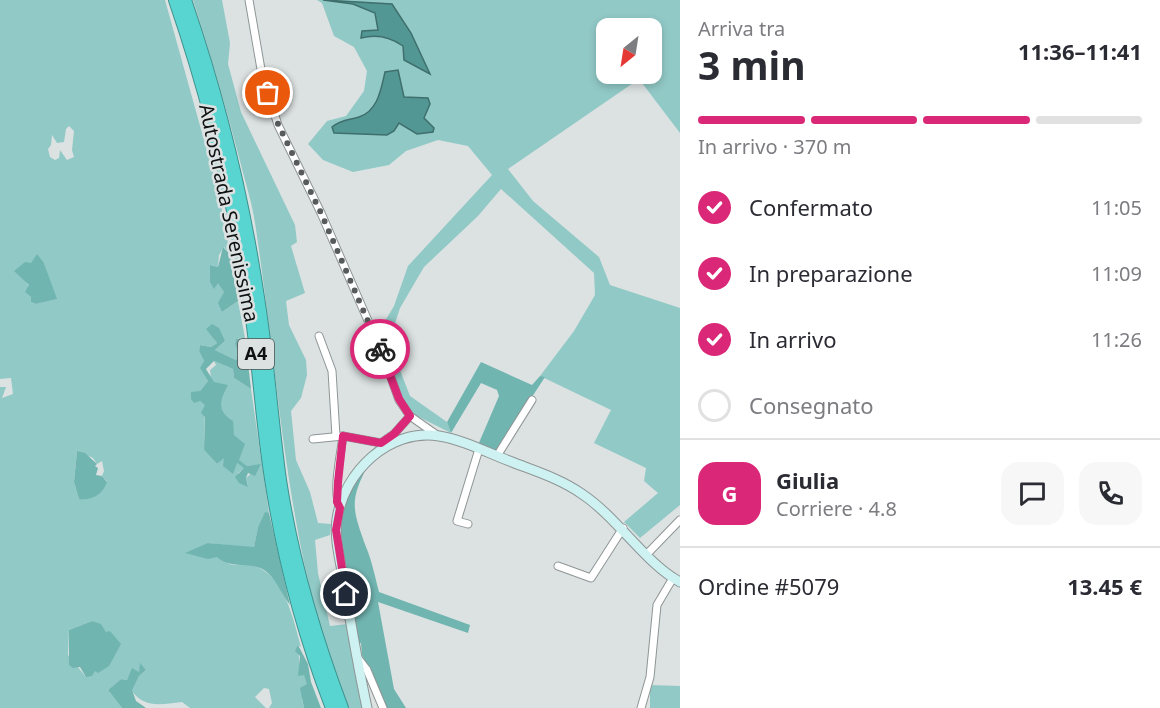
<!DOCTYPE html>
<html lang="it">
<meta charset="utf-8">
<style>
body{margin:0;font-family:"Noto Sans",sans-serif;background:#f7f7f7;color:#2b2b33;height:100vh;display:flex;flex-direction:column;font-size:22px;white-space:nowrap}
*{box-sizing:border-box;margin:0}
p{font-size:20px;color:#7c7c81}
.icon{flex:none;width:33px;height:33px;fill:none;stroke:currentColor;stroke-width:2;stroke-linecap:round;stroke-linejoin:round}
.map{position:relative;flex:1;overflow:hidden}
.side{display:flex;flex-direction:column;background:#fff;width:480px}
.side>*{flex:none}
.needle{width:39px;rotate:210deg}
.tools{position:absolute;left:596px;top:18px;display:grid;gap:12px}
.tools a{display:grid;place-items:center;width:66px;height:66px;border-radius:12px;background:#fff;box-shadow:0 3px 9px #0003;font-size:30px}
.pin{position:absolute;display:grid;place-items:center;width:51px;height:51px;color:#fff;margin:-26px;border:3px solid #fff;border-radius:50%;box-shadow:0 2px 6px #0007}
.courier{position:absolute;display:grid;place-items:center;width:60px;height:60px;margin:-30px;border:4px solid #db2777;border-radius:50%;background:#fff;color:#222;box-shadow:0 2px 8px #0007}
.headline em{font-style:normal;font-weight:700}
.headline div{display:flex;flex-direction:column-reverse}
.headline{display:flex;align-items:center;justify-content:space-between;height:102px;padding:0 18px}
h1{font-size:39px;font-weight:700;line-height:45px}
.bar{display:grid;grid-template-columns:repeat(4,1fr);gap:9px 6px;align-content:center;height:72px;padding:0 18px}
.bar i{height:8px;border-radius:4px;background:#e1e1e2}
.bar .active{background:#db2777}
.bar p{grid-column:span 4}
.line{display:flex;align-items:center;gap:15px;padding:0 18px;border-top:2px solid #e1e1e2}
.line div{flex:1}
.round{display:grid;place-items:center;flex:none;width:63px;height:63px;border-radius:18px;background:#f7f7f7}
ol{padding:0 18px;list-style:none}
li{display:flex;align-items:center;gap:18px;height:66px}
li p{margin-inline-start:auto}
li .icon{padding:6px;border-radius:50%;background:#db2777;color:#fff;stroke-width:4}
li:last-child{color:#7c7c81}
li i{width:33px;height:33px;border:3px solid #e1e1e2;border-radius:50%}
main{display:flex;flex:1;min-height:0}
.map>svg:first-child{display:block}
.green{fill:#91c9c6;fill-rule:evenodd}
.forest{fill:#71b5b1}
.water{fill:#539794;stroke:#3f6f6d;stroke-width:1.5}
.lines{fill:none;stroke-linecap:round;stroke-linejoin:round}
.street-casing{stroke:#8f9595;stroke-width:9}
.secondary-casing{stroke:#8f9595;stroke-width:11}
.highway-casing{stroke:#3f918e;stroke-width:14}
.street{stroke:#fff;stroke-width:7}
.secondary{stroke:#cdf2f1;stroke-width:9}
.highway{stroke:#58d5d0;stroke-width:12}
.done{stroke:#575b5b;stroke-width:6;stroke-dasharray:0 10.8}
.route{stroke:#db2777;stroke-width:8}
.labels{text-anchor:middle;stroke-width:5;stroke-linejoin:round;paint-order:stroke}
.shield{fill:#dce2e2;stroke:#4d5050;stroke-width:1.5}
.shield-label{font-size:18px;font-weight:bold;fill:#101212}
.street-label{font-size:20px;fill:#101212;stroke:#dce2e2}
</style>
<main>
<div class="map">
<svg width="680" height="708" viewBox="0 0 680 708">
<rect width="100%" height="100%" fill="#dce2e2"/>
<g class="green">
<path d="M0 0H165L219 194 230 254 224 247 219 255 218 267 211 265 224 292 222 312 238 301 245 338 236 339 235 344 241 354 236 360 215 350 225 341 207 329 217 343 211 347 200 345 199 351 204 361 201 368 208 381 200 391V401L205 404 204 450 217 464 224 457 225 461 237 463 245 468 238 473 248 486 246 478 261 465 247 466 238 460 234 435 220 408 221 398 211 378 210 370 216 365 214 361 233 369 234 378 251 389 269 513H265L258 527 254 548 208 543C214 552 223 565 236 565 239 565 242 563 245 564 283 567 293 618 301 647L298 645 300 672 304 674 308 684 302 699 304 708H269L272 703 269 689 264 688 255 697 266 708H190L182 702C159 705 144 708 131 690L139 676 146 670 141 665 139 672 130 675 127 680 121 679 108 690 122 708H0V387H6L2 398 13 394 11 378 0 379ZM69 126 74 131 72 150 74 157 67 160 60 150 59 158 55 160 50 157 48 149 51 145 52 135 57 143 64 142 66 129ZM44 263 56 299 36 304 31 302V297L26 292 29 286 22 277ZM77 451 93 458 97 464 102 461 104 471 102 476 107 481 79 499 74 482ZM92 621 106 632 86 677 68 655 69 630Z"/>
<path d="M193 0H222L230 43 228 64 241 112 295 225 297 242 291 246 305 293 286 301 289 325 306 360 307 375 301 398 291 411 296 460 310 492 318 523 331 524 330 535 315 540 318 573 330 626 348 624 362 708H346C286 553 280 386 255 223 252 202 245 182 240 161 226 107 210 53 193 0Z"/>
<path d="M317 0H680V133L639 79 508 169 533 201 599 257 610 285 680 308V505L640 538 624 522 658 493 644 481 646 468 594 443 611 410 540 376 574 331 595 295 594 273 501 189 478 216 424 267 400 308 389 342 410 396 447 422 451 433 413 414 403 400 374 327 385 321 394 306 408 266 492 175 468 146 438 140 406 151 389 165 353 172 323 160 308 144 327 121 346 116 364 91 367 71 354 47 334 36 322 3ZM606 28H651V74H606Z"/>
<path d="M650 685 680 686V708H650Z"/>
</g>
<g class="forest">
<path d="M223 247 230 254 238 301 222 312 218 303 224 292 218 283 214 289 210 282V265L218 267Z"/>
<path d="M37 254 44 263 57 299 36 304 31 302V297L25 292 29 285 14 271 25 262 31 263Z"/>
<path d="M212 324 219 328 225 341 215 350 236 360 240 354 235 344 236 339 245 338 251 389 234 378 233 369 214 361 206 369 214 382 228 385C220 400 216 411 233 421L234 435 245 444 239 460 247 466 261 464 255 476 248 473 246 478 248 487 239 483 235 477 244 468 237 463 233 474 223 466 224 458 217 464 204 450 205 417 201 413 205 405 200 401 194 403 191 399V392L200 391 208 381 200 368 204 361 199 351 200 345 211 347 217 343 206 329Z"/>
<path d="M481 362 532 385 540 376 545 377 496 452 478 445 499 396 497 390 481 383 451 433 447 422Z"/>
<path d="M77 451 85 453 97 464 95 466 98 468 96 475 102 476 107 482C103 494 92 501 79 499L74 482Z"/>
<path d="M369 463C349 501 352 508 366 547 372 561 375 577 379 592L470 625 468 633 378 602 394 689 406 708H386L362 655 361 643H358L341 543 340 519 349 492Z"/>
<path d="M265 512 269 513 290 605C283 596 277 582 269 574 254 559 232 571 217 557L208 559 185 553 208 543 254 547 258 527Z"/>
<path d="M92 621 101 624 106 632 110 631 121 644 109 666 98 673 95 671 92 676 86 677 80 667 73 668 69 665V630Z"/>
<path d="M298 645 308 664 311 682 321 708H304L300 688 307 684 304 675 298 676 300 656 295 651Z"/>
<path d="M140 663 146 670 139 676 132 690 136 701 146 708H122L108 690 121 679 127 680 132 668 139 672Z"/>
</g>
<g class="water">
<path d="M323 0 392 4 411 33 430 74 404 60 403 46C389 36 376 34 361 38L362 31 378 30 375 13 353 4Z"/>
<path d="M398 70 404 97 428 98 430 104 424 118 434 128 433 132 417 134 399 123 394 131 387 135 334 133 332 127C340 120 349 120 359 117 378 111 381 89 385 72Z"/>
</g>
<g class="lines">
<g class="street-casing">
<g id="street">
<path d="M249 0 262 75 278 125 321 213 383 355 399 400 410 416 437 435"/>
<path d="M319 336 332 371 336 436"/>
<path d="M313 439 343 436 381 443 394 434 410 416"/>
<path d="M497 456 532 400"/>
<path d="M340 507C332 493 341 453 343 436"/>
<path d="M468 524 457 521 479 449"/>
<path d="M647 554 680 520"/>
<path d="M558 566 591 578 623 528"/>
<path d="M357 657 367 670 383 708"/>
<path d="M641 708 650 677 657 605 673 578"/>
</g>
</g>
<g class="secondary-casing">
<path id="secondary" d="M367 708C358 666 351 625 344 583 341 562 334 540 337 519 344 472 389 428 439 436 464 440 488 453 512 462 535 471 561 479 582 494 617 517 646 564 680 582"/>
</g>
<g class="highway-casing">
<g id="highway">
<path d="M175 0C209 99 234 201 250 304 259 364 262 425 272 485 284 561 304 636 332 708"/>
<path d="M185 0C219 99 244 201 259 304 268 363 272 422 280 480 292 559 314 634 342 708"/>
</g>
</g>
<use href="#street" class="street"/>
<use href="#secondary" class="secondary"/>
<use href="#highway" class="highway"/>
</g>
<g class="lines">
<path class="done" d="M268 93 278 124 321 213 380 349"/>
<path class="route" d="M346 594 336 530 340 508 337 502 338 482 343 436 381 443 394 434 410 416 399 399 380 349"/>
</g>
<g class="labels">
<rect class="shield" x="238" y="339" width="36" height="30" rx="4.5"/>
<g class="shield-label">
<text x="256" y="360">A4</text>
</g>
<g class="street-label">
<text transform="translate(229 213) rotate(78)" y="7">Autostrada Serenissima</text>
</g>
</g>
</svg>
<div class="tools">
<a><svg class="needle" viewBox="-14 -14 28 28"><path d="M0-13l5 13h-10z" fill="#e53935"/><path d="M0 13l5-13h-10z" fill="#7c7c81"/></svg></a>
</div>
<div class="pin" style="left:268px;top:93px;background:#ea580c"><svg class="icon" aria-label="bag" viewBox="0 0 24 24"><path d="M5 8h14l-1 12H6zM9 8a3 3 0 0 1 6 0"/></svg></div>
<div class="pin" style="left:346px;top:594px;background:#1f2937"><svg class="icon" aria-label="home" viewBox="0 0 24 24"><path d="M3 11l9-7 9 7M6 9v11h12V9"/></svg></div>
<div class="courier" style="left:380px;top:349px"><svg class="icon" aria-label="bike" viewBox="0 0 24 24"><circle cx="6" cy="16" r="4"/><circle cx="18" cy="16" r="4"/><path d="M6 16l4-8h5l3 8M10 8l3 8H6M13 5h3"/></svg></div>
</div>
<section class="side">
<div class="headline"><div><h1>3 min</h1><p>Arriva tra</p></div><em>11:36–11:41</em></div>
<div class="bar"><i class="active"></i><i class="active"></i><i class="active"></i><i></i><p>In arrivo · 370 m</p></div>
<ol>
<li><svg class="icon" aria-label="check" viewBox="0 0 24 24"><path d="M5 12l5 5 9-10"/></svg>Confermato<p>11:05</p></li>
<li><svg class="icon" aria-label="check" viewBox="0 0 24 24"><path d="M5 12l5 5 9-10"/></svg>In preparazione<p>11:09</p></li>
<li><svg class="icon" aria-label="check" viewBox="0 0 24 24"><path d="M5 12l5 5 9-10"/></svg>In arrivo<p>11:26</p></li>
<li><i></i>Consegnato</li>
</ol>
<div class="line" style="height:108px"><b class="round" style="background:#db2777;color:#fff">G</b><div><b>Giulia</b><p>Corriere · 4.8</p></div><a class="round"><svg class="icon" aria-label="chat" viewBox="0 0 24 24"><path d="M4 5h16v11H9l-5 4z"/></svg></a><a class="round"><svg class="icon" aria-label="phone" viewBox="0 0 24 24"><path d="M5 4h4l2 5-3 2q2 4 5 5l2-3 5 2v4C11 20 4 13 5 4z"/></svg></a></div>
<div class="line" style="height:78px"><div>Ordine #5079</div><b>13.45 €</b></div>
</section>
</main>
